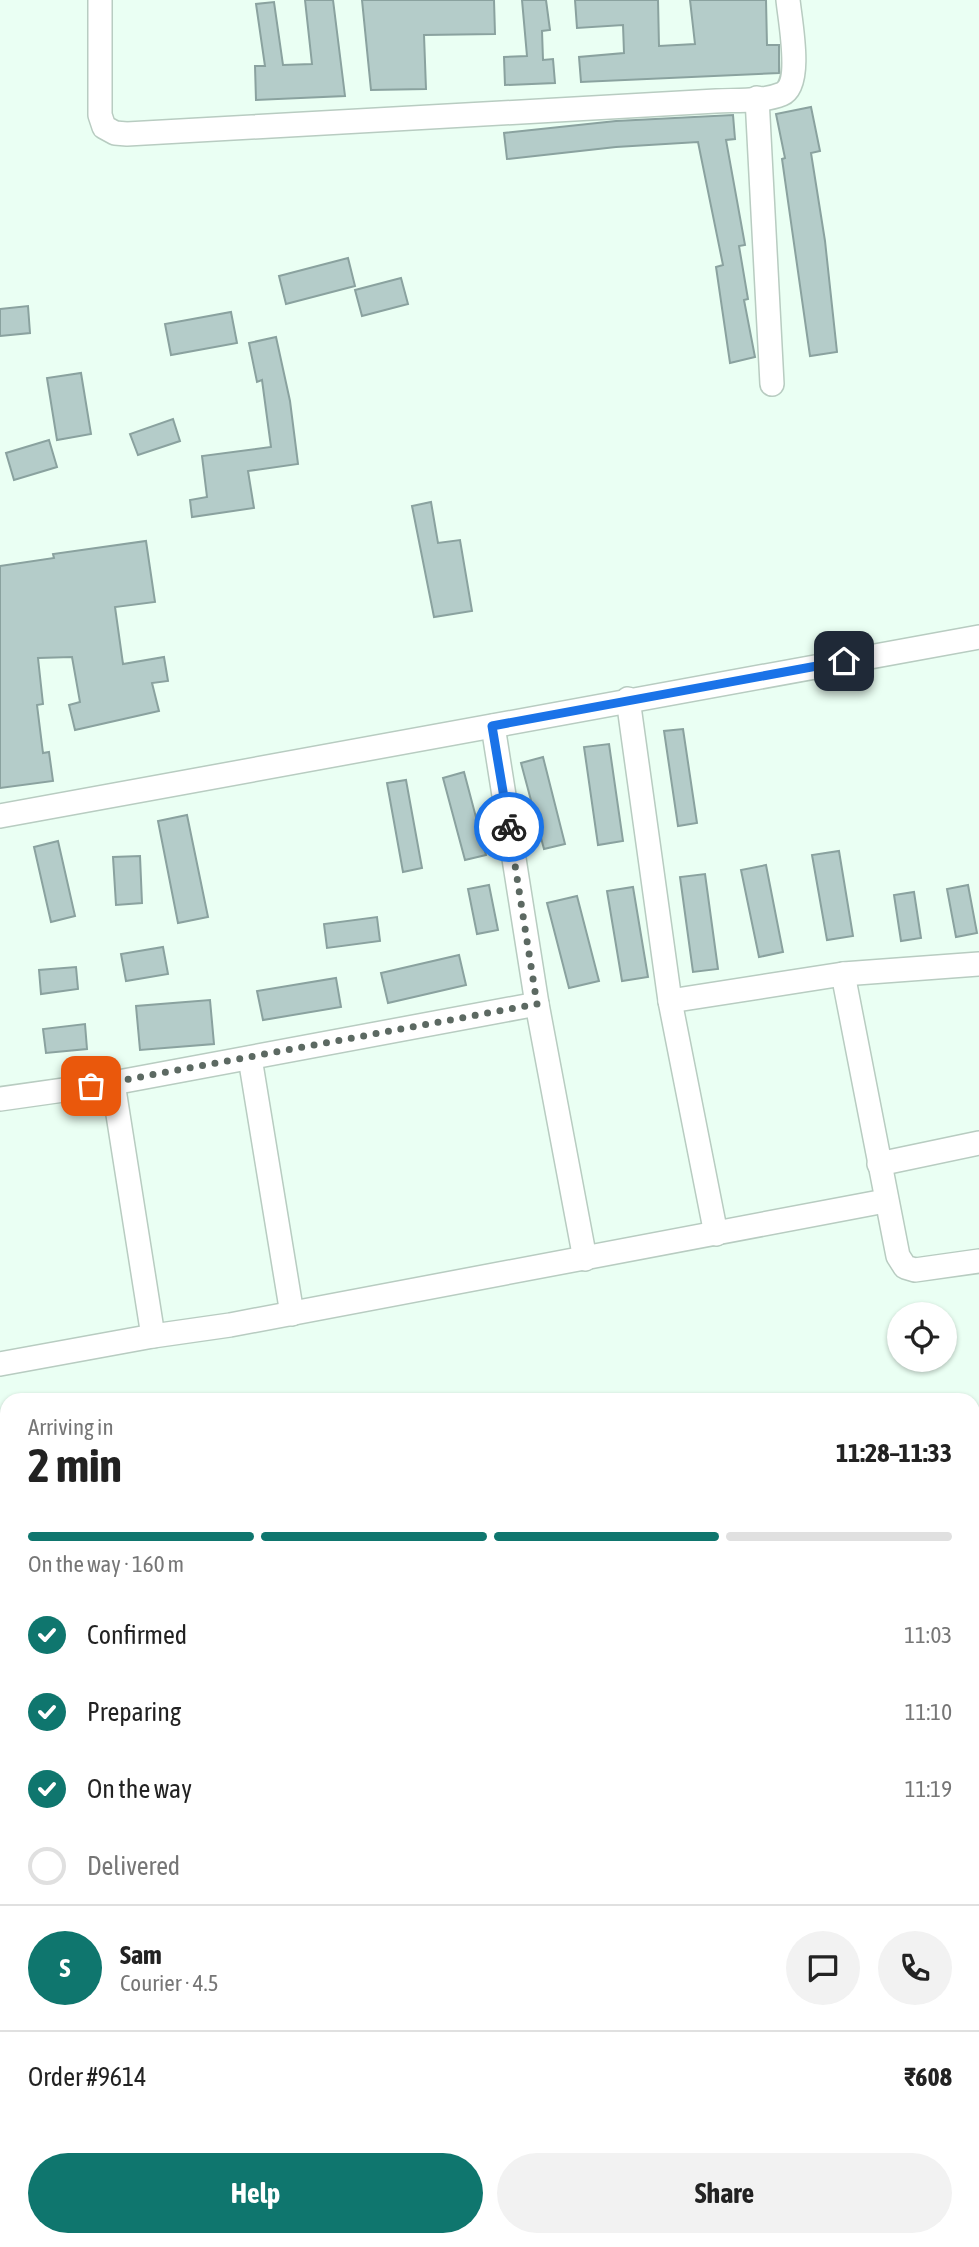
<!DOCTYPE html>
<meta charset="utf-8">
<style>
body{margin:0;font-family:"Asap Condensed",sans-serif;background:#f2f2f2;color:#222;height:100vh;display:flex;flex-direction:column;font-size:26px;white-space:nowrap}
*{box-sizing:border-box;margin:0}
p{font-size:23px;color:#767676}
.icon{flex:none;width:38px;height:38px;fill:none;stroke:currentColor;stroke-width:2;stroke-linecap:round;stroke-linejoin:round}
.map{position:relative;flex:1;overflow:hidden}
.panel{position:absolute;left:0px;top:1393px;width:980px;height:854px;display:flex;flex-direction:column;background:#fff;border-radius:21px 21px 0 0;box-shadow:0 2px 5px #0004}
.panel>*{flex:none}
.buttons{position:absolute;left:887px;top:1302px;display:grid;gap:14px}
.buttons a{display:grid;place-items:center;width:70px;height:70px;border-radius:50%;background:#fff;box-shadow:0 2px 5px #0004;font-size:35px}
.pin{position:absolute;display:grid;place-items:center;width:60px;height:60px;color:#fff;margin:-30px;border-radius:14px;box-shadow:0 4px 10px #0006}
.courier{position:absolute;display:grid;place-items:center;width:70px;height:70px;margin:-35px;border:5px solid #1a73e8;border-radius:50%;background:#fff;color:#222;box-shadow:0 2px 9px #0007}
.head em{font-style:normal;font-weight:700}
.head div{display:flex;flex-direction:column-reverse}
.head{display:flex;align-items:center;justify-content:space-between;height:119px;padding:0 28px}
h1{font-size:46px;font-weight:700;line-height:52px}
.bar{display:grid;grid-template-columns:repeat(4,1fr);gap:10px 7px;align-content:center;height:84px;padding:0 28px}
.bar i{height:9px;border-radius:5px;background:#e0e0e0}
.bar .on{background:#0f766e}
.bar p{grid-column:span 4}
.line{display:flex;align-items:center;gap:18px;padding:0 28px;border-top:2px solid #e0e0e0}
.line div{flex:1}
.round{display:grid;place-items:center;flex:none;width:74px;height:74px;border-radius:37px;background:#f2f2f2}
ol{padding:0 28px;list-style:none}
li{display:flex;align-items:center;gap:21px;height:77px}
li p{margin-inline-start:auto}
li .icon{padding:7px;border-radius:50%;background:#0f766e;color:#fff;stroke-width:4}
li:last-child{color:#767676}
li i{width:38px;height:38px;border:4px solid #e0e0e0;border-radius:50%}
.button{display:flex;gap:14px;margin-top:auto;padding:14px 28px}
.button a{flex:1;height:80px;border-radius:42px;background:#0f766e;color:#fff;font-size:28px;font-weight:700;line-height:80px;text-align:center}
.button a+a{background:#f2f2f2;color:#222}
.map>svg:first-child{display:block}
.building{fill:#b4ccc9;stroke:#8aa29f;stroke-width:2}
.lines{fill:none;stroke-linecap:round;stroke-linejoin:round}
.minor-casing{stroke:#b8ccc1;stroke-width:26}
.minor{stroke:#fff;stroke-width:23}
.done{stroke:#5c6962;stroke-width:7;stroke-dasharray:0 12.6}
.route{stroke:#1a73e8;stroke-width:9}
</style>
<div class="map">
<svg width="979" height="2247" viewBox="0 0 979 2247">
<rect width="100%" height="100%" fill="#eafff3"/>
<g class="building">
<path d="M305 0H333L345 96 256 100 255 66H265L256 4 274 2 283 65 312 64Z"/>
<path d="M362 0H494L495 34 424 35 426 89 371 90Z"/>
<path d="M522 0H546L550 30 542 31 543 60 553 59 555 83 505 85 504 57 527 56Z"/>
<path d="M575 0H658L659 46 695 44 690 0H766L767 45H779V73L581 82 579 57 624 53 623 25 577 28Z"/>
<path d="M811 107 820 151 811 153 825 241 837 352 810 356 782 159 785 158 776 114Z"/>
<path d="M733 115 735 139 726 140 745 245 739 246 748 299 744 300 755 357 730 363 716 267 723 265 698 142 616 147 507 159 504 133 616 121Z"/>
<path d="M348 258 355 286 286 304 279 276Z"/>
<path d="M401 278 408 304 362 316 355 290Z"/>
<path d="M28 306 30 333 0 336V309Z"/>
<path d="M231 312 237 343 171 355 165 324Z"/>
<path d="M276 337 290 401 298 464 248 471 254 508 192 517 190 500 207 497 202 456 271 447 262 380 257 382 249 343Z"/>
<path d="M81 373 91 434 57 440 47 378Z"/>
<path d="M173 419 180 441 138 455 130 434Z"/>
<path d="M49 440 57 467 14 480 6 453Z"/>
<path d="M431 502 438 543 460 540 472 611 434 617 412 506Z"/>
<path d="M146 541 155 602 115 607 123 664 164 657 168 681 152 683 159 711 75 730 69 705 80 702 72 657 38 658 43 704 37 705 43 753 49 752 53 781 0 788V566L54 558 53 554Z"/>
<path d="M683 729 697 823 678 826 664 731Z"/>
<path d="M609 744 623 841 598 845 584 747Z"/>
<path d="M543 757 565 844 544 849 521 763Z"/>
<path d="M464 772 486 855 465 860 443 778Z"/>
<path d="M406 780 422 868 403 872 387 783Z"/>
<path d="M187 815 208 917 178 923 158 821Z"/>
<path d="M58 841 75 916 51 922 34 847Z"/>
<path d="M839 851 853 936 827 940 812 855Z"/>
<path d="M140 856 142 903 116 905 113 857Z"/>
<path d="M766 865 783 952 759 957 741 870Z"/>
<path d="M705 874 718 969 693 972 680 877Z"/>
<path d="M489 885 498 930 477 934 468 889Z"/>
<path d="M968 885 977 933 956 937 947 889Z"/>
<path d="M633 887 648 977 622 981 607 891Z"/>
<path d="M914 892 921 938 901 941 894 895Z"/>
<path d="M577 896 599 981 569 988 547 903Z"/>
<path d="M377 917 380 941 327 948 324 924Z"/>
<path d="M163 947 168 974 126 981 121 954Z"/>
<path d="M459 955 466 985 388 1003 381 973Z"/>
<path d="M76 967 78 989 41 994 39 970Z"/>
<path d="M336 978 341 1007 263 1020 257 991Z"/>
<path d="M210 1000 214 1044 140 1050 136 1006Z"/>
<path d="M85 1024 87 1049 46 1053 43 1029Z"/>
</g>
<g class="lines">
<g class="minor-casing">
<g id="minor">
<path d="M100 0V115L104 127 115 133 127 134 716 101C736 100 763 102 782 94 803 85 790 21 788 0"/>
<path d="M757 98 772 384"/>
<path d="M628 699 670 1001 716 1234"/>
<path d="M493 726 537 1004 585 1259"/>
<path d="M0 816 979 637"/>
<path d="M843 974 898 1256 905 1267 915 1270 979 1261"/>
<path d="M670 1001 843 974 979 964"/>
<path d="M250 1058 292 1314"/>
<path d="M113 1083 153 1336"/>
<path d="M0 1099 113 1083 537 1004"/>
<path d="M879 1164 979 1143"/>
<path d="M0 1364 153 1336 230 1325 885 1201"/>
<path d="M0 1722 7 1718"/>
<path d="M973 1991 979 1974"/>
<path d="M0 2011 7 2014"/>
<path d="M129 2240V2247"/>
<path d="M871 2247 875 2240"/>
</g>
</g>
<use href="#minor" class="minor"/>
</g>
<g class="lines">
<path class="done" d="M91 1086 537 1004 509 827"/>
<path class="route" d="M509 827 492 726 844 661"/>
</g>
</svg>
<div class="buttons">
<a><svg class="icon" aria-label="locate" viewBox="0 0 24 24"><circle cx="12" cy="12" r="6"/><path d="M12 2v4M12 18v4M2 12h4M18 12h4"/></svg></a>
</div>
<div class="pin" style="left:91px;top:1086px;background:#ea580c"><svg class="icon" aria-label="bag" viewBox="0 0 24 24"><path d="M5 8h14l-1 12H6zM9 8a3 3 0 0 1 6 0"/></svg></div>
<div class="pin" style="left:844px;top:661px;background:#1f2937"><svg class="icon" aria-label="home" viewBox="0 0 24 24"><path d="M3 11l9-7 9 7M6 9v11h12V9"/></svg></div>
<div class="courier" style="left:509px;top:827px"><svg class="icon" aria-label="bike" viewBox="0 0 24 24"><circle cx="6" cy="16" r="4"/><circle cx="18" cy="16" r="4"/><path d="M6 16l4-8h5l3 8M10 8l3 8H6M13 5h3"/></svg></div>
<section class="panel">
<div class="head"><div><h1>2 min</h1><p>Arriving in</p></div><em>11:28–11:33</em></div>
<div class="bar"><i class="on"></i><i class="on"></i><i class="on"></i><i></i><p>On the way · 160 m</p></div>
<ol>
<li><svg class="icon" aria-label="check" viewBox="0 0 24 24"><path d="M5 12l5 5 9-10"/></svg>Confirmed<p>11:03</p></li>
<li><svg class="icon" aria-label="check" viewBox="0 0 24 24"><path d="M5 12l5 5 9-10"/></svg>Preparing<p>11:10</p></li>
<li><svg class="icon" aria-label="check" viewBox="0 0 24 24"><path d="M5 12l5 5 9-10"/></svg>On the way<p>11:19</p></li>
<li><i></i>Delivered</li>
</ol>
<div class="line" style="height:126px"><b class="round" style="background:#0f766e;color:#fff">S</b><div><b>Sam</b><p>Courier · 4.5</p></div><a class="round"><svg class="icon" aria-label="chat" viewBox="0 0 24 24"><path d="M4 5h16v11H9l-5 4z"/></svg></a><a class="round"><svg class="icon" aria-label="phone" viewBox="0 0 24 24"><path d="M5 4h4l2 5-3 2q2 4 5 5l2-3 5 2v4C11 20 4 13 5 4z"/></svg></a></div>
<div class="line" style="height:91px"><div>Order #9614</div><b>₹608</b></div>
<div class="button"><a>Help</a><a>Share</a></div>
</section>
</div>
